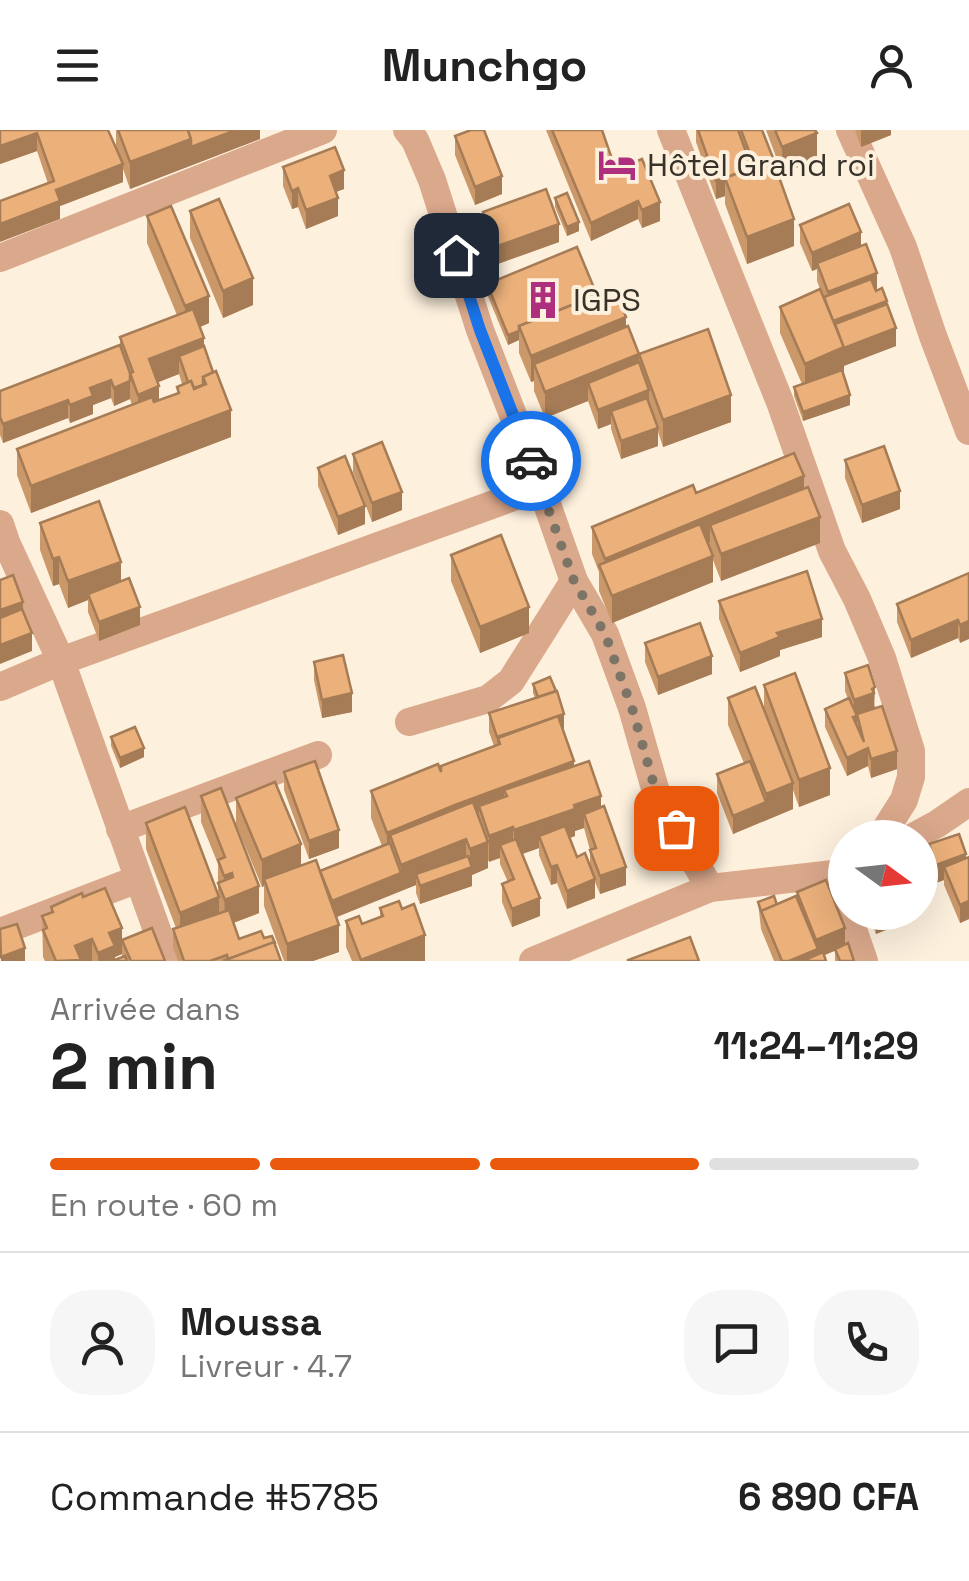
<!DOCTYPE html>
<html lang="fr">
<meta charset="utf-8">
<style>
body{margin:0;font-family:"Space Grotesk",sans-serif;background:#f6f6f6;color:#222;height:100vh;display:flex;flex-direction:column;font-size:38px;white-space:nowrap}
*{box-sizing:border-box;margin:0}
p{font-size:32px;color:#767676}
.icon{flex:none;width:55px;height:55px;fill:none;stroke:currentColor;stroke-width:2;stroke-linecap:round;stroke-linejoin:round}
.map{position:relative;height:831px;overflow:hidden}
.panel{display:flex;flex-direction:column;background:#fff;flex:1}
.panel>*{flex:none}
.needle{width:65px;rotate:105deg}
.controls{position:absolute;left:828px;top:690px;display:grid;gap:20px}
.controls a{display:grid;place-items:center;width:110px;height:110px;border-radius:50%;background:#fff;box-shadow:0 10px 40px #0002;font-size:50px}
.pin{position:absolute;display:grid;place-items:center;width:85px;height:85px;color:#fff;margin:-42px;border-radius:20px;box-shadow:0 5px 15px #0006}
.courier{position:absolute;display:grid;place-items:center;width:100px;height:100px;margin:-50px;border:8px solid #1a73e8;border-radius:50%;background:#fff;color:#222;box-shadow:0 2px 12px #0007}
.summary em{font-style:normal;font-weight:700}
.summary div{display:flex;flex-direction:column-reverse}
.summary{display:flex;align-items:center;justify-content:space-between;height:170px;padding:0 50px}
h1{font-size:65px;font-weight:700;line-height:75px}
.bar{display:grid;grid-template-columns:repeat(4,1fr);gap:15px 10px;align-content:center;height:120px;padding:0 50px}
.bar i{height:12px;border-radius:8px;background:#e0e0e0}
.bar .current{background:#ea580c}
.bar p{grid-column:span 4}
.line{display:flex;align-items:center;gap:25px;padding:0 50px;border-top:2px solid #e0e0e0}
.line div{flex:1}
.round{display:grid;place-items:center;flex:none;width:105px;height:105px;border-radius:40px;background:#f6f6f6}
header{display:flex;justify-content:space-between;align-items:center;height:130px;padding:0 50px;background:#fff;font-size:45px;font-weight:700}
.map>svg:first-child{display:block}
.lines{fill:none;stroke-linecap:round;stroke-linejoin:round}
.minor{stroke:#daa88b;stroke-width:28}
.wall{fill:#cb986a;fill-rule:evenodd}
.shaded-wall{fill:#a57c56}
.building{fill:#ecb17b;stroke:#a57c56;stroke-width:2.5}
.done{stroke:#7d7468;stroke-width:10;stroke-dasharray:0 18}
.route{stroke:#1a73e8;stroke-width:12}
.labels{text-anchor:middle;stroke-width:8;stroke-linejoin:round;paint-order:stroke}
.poi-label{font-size:32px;fill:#383229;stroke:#fdf0dd;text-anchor:start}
</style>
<header><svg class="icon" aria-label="menu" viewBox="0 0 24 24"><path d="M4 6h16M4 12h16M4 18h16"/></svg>Munchgo<svg class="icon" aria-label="person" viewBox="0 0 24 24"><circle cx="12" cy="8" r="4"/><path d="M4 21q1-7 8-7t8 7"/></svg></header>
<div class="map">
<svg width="969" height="831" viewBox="0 0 969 831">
<rect width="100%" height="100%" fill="#fdf0dd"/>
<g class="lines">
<g class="minor">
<path d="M407 0 415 10 432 50 480 200 541 357 574 451 605 504 632 578 658 669 710 758"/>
<path d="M671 0 780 272 832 421 857 469 882 528 911 621V647L904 670 880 708"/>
<path d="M850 0 903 117 933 206 969 301"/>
<path d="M0 128 323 0"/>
<path d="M0 394 6 412 61 531 168 831"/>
<path d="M0 557 61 531 541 357"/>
<path d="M409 592 488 569 511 551 574 451"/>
<path d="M120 699 318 625"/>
<path d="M911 708 937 694 969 672"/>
<path d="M847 782 864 831"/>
<path d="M0 802 138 749"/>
<path d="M533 831 710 758 833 744 845 739"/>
</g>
</g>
<g class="wall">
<path d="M0 0H108L116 19V0H260V9L130 59 123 39V52L60 76V89L37 21 0 34Z"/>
<path d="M546 0H602L613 32 628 35 660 91 642 98 638 89 591 111Z"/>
<path d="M696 0H762L775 35 794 116 747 134 725 74V66L716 69 696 12Z"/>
<path d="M766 0H815L817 30 782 43Z"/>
<path d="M855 0H891V5L861 17Z"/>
<path d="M455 6 502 64 475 75 455 25Z"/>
<path d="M283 37 344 59 336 62 338 86 306 99 298 77 292 79 283 56Z"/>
<path d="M555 68 579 101 567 106 555 77Z"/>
<path d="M190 81 253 175 223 188 190 108Z"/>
<path d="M483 82 559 112 495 135 483 100Z"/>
<path d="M147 86 209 193 200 197 204 216 231 307 31 383 17 345V319L132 275 130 269 114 276 111 268 93 275V284L70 293 68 288 3 313 0 305V261L120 215V207L177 185 147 113ZM179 244 182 254 177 257V263L159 270 157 252Z"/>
<path d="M800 95 861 116 877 160 887 176 896 216 844 235 843 244 850 275 803 291 794 266V257L802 254 780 203V177L820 159 817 151V139L812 141 800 113Z"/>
<path d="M487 154 597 165 626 197 639 232V224L731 292 663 317 658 302V316L621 329 611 299V294L598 299 588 271 545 288 534 261V251L531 252 519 223V210L508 215 487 164Z"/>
<path d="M353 324 402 380 372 392 353 342Z"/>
<path d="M845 330 900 379 862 393 845 348Z"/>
<path d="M318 338 365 394 338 405 318 356Z"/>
<path d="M804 359 820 413 721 451 713 430V452L612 493 599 461V442L592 424V397L696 363Z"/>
<path d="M40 393 121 451 140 495 99 511 88 482V470L68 478 59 454 53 456 40 420Z"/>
<path d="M451 425 529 503 480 523 451 451Z"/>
<path d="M969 443 960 513 958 508 911 528 897 492V474Z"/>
<path d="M719 471 822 507 780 520V526L740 542 719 489Z"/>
<path d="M645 513 712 544 658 565 645 532Z"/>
<path d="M314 532 352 582 322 588 314 550Z"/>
<path d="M845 543 875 576 874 579 897 639 871 648 868 636 847 646 825 597V579L848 569 845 561Z"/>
<path d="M533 554 564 603 574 636 601 677 626 755 600 764 595 752V768L567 779 557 753 551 755 539 725V718L522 724 540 786 512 797 502 772V754L508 752 500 734V728L488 731V738L472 745V756L420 774 416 763V755L336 787 339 822 313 831H284L264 776V756L262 757 236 694V668L301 736 320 742 382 716 371 688V661L441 642 494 616 489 602V583L535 568 533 563ZM584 698 590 720V737L577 727 570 708 575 706V701Z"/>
<path d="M764 555 830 665 799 677 793 660V679L733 704 717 663V644L744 633 728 595V568L764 580Z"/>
<path d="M111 607 144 627 120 638 111 616Z"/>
<path d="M284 642 339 718 309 729 284 660Z"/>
<path d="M201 666 259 783 233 793 239 809 264 808 281 831H178L173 817V799L176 798 146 719V693L218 765V734L201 692Z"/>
<path d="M929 714 966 728 969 789 960 793 944 755V750L936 753 929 733Z"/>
<path d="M797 762 845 814 854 831H835V821L824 825 826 831H774L761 799 758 772 777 775 797 770Z"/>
<path d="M51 777 122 824 115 827V830L122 827V810L165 831H45L43 827 42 786 51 783Z"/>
<path d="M380 778 425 831H352L346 817V791L362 794 380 787Z"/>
<path d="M868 782H905V792L876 804Z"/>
</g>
<g class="shaded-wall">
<path d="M236 0H260V9L130 59V32L191 9Z"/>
<path d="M861 0H891V5L861 17Z"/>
<path d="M37 3V21L0 34V16Z"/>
<path d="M817 3V30L782 43V17Z"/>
<path d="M123 34V52L60 76V89L0 112V94L56 60Z"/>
<path d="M344 40V59L330 64V46Z"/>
<path d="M502 46V64L475 75V57Z"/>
<path d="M725 48V66L716 69V51Z"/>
<path d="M298 58V77L292 79V61Z"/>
<path d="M338 68V86L306 99V80Z"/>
<path d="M638 71V89L591 111V93Z"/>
<path d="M660 72V91L642 98V80Z"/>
<path d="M794 89V116L747 134V107Z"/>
<path d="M579 92V101L567 106V97Z"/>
<path d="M559 94V112L495 135V117Z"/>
<path d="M861 102V121L817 133V139L812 141V123Z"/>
<path d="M877 143V162L828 181V162Z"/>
<path d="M253 148V175L223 188V161Z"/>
<path d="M209 166V193L185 203V176Z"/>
<path d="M887 171V190L840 207 833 192Z"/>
<path d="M626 187V214L534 234V251L531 252V226Z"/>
<path d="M896 198V216L844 236V218Z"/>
<path d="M519 201V210L508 215V205Z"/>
<path d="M204 208V235L179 226V244L149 256V229Z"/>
<path d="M844 217V243L805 260V234Z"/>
<path d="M639 224V251L588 253V271L545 288V262Z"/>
<path d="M111 250V268L93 275V284L70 293V275L90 258Z"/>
<path d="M130 251V269L114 276V258Z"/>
<path d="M159 256V283L138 291V265Z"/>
<path d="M649 260V278L611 281V294L598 299V280Z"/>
<path d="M731 265V292L663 317V290Z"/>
<path d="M850 265V275L803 291V282Z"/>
<path d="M68 270V288L3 313V294Z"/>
<path d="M231 280V307L31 383V356Z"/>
<path d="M658 298V316L621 329V311Z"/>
<path d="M804 346V373L710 395V412L607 455 605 449V429Z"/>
<path d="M900 361V379L862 393V375Z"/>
<path d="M402 362V380L372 392V373Z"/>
<path d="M365 376V394L338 405V387Z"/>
<path d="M820 387V413L721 451V424Z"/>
<path d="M713 426V452L612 493V466Z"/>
<path d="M59 427V454L53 456V429Z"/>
<path d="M121 432V458L88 464V470L68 478V451Z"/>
<path d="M23 472V491L0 499V480Z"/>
<path d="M140 477V495L99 511V492Z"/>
<path d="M529 477V503L480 523V497Z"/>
<path d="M822 489V507L780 520V526L740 542V523L777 503Z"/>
<path d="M958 490V508L911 528V510Z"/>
<path d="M969 491V509L960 513V495Z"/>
<path d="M32 503V521L0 534V515Z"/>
<path d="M712 526V544L658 565V547Z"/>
<path d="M875 557 874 582 857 588V604L853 605 854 570Z"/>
<path d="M352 563V582L322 588V570Z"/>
<path d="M564 584V602L500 614 498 608 497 625V607Z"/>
<path d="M144 618V627L120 638V628Z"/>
<path d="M868 618V636L847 646V628Z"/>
<path d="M897 621V639L871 648V629Z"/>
<path d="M574 631V658L507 666 504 660V684L479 676V693L390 705V729L387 730V703L455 675Z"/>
<path d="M830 638V665L799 677V650Z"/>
<path d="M793 653V679L733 704V686L766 672V664Z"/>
<path d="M601 666V692L584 684V698L575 701V706L543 717 539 706V718L514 727V700L574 675Z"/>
<path d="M513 697V724L500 715V728L489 732V706Z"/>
<path d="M339 700V718L309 729V711Z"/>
<path d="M466 709V735L416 744V755L401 761V735Z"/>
<path d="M488 712V738L472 745V756L420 774V756L470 738V719Z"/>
<path d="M301 714V740L264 749V756L262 757V730Z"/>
<path d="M966 724V742L944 737V750L936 753V735Z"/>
<path d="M557 735V753L551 755V737Z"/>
<path d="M626 737V755L600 764V746Z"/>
<path d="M232 743V767L259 756V783L225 796 224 746Z"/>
<path d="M401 743V761L332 789V771Z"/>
<path d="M595 749V768L567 779V761Z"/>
<path d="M219 767V794L180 810V783Z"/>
<path d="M540 768V786L512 797V779Z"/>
<path d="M969 771V789L960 793V775Z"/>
<path d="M884 782H905V792L876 804V786Z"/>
<path d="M339 795V822L313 831H287V814Z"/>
<path d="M122 798V824L115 827V831H98V823L109 803Z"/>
<path d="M845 798V816L818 828 805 831H789L816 819V810Z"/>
<path d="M425 805V831H361V830Z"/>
<path d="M92 809V831H75V816Z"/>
<path d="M25 818V831H1V827Z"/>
</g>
<g class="building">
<path d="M0 0H108L123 34 56 60 60 71 0 94V71L54 51 37 3 0 16Z"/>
<path d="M118 0H188L191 9 130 32Z"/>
<path d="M188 0H236L191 17V9Z"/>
<path d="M471 0H484L502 46 475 57 455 6Z"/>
<path d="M552 0H602L613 32 624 27 628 35 642 29 660 72 642 80 638 71 591 93Z"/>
<path d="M698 0H738L752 38 716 51Z"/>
<path d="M741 0H762L775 33 773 30 755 37Z"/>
<path d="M775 0H815L817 3 782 17Z"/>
<path d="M335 17 344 40 330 46 338 68 306 80 298 58 292 61 283 37Z"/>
<path d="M773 30 794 89 747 107 725 48Z"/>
<path d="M546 59 559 94 495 117 483 82Z"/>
<path d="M567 63 579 92 567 97 555 68Z"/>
<path d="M219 69 253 148 223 161 190 81Z"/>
<path d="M849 74 861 102 812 123 800 95Z"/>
<path d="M171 76 209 166 185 176 147 86Z"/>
<path d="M866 114 877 143 828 162 817 133Z"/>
<path d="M577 117 597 165 519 196V201L508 205 487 154Z"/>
<path d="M871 149 876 161 882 158 887 171 833 191 824 167Z"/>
<path d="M615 158 626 187 531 226 519 196Z"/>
<path d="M820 159 844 217 805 234 780 177Z"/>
<path d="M887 174 896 198 844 218 835 194Z"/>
<path d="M193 179 204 208 149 229 159 256 138 265 130 243 133 242 120 207Z"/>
<path d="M628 196 639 224 545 262 534 234Z"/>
<path d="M708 199 731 265 663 290 639 224Z"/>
<path d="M120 215 130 243V251L114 258 111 250 90 258 93 266 70 275 68 270 3 294 0 287V261Z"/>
<path d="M204 216 213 242 203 247V255L194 258 191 251 188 252 179 226Z"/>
<path d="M639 232 649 260 598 280 588 253Z"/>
<path d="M842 240 850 265 803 282 794 257Z"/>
<path d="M216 241 231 280 31 356 17 319 152 267 154 272 179 263 177 257 191 251 194 259 206 254 203 247Z"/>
<path d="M647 268 658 298 621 311 611 281Z"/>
<path d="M382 312 402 362 372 373 353 324Z"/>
<path d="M884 316 900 361 862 375 845 330Z"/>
<path d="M794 323 804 346 605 429 592 397 693 355 696 363Z"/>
<path d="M345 326 365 376 338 387 318 338Z"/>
<path d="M808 357 820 387 721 424 710 395Z"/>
<path d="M99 371 121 432 68 451 59 427 53 429 40 393Z"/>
<path d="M700 394 713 426 612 466 599 435Z"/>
<path d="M501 405 529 477 480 497 451 425Z"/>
<path d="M807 441 822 489 777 503 780 507 740 523 719 471Z"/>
<path d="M969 443V491L960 495 958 490 911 510 897 474Z"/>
<path d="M13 445 23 472 0 480V450Z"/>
<path d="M129 448 140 477 99 492 88 464Z"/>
<path d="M22 479 32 503 0 515V488Z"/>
<path d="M700 493 712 526 658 547 645 513Z"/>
<path d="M343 525 352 563 322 570 314 532Z"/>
<path d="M868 535 875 557 872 559 874 563 854 570 845 543Z"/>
<path d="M795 543 830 638 799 650 764 555Z"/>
<path d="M550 547 556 561 538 567 533 554Z"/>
<path d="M755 557 793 653 766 664 728 568Z"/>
<path d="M557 561 564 584 497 607 489 583Z"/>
<path d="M849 568 857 586 853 587 864 612 857 584 882 576 897 621 871 629 868 618 847 628 825 579Z"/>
<path d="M558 586 574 631 455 675 387 703 371 661 438 634 441 642V636L500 614 498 608Z"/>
<path d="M135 597 144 618 120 628 111 607Z"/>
<path d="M315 631 339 700 309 711 284 642Z"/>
<path d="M589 631 601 666 574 675 575 679 514 700 513 697 489 706 479 676 507 666 504 660Z"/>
<path d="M750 631 766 672 733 686 717 644Z"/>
<path d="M275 652 301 714 262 730 236 668Z"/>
<path d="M221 658 259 756 225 770 218 753 233 747 232 743 224 746 218 730 225 727 201 666Z"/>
<path d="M473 672 488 712 470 719 466 709 401 735 390 705Z"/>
<path d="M604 676 626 737 600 746 590 720 596 718 584 684Z"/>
<path d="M185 677 219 767 180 783 146 693Z"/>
<path d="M565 696 577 727 585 723 595 749 567 761 557 735 551 737 539 706Z"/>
<path d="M959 704 966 724 936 735 929 714Z"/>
<path d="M516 709 540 768 512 779 502 754 514 749 500 715Z"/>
<path d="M390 713 401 743 332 771 320 741Z"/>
<path d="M468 726 472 737 420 756 416 744Z"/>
<path d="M969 727V771L960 775 944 737Z"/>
<path d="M316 730 339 795 287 814 264 749Z"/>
<path d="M826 750 845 798 816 810 797 762Z"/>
<path d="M105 758 122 798 109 803 115 816 98 823 92 809 75 816 81 830 56 831 43 800 47 798 42 786 53 782 51 777 82 763 83 767Z"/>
<path d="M774 766 777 775 761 781 758 772Z"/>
<path d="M796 766 818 819 789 831H782L761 781Z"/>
<path d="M399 771 402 779 414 774 425 805 361 830 346 791 359 786 362 794 383 786 380 778Z"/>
<path d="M229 780 239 809 261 801 264 808 272 806 275 813 228 829 227 825 210 831H184L173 799Z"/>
<path d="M17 794 25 818 1 827 0 799Z"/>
<path d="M152 798 165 831H131L122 810Z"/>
<path d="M690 807 699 831H628V830Z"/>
<path d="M274 812 281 831H223Z"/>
<path d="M848 813 854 831H840L835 819Z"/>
<path d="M823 822 826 831H805V830Z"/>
<path d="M125 826 127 831H112Z"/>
</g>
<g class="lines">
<path class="done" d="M531 331 574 451 605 504 632 578 658 669 676 698"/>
<path class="route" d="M456 125 480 200 531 331"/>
</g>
<defs>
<g id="hotel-bare" transform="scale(3)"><path d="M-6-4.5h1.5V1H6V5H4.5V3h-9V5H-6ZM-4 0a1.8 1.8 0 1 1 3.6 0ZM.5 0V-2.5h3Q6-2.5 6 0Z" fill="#ad2f7d" stroke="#fdf0dd" stroke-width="2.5" paint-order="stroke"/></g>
<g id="building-bare" transform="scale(3)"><path d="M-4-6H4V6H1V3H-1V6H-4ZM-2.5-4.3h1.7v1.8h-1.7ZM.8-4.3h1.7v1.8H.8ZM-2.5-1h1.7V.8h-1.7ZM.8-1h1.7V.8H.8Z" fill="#ad2f7d" stroke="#fdf0dd" stroke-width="2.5" paint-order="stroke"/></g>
</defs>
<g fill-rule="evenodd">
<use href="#hotel-bare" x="617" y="35"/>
<use href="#building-bare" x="543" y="170"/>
</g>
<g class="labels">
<g class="poi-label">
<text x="647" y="46">Hôtel Grand roi</text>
<text x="573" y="181">IGPS</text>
</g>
</g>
</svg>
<div class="controls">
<a><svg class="needle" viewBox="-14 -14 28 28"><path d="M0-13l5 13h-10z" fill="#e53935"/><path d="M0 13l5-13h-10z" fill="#767676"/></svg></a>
</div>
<div class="pin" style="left:676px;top:698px;background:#ea580c"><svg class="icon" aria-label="bag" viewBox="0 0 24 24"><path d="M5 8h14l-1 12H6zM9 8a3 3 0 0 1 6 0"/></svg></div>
<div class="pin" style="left:456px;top:125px;background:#1f2937"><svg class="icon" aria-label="home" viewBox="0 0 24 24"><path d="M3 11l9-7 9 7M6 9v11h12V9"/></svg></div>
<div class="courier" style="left:531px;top:331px"><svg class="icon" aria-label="car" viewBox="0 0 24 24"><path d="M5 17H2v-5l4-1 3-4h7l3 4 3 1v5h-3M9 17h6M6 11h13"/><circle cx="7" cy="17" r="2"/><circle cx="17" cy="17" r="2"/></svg></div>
</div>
<section class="panel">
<div class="summary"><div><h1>2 min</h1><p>Arrivée dans</p></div><em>11:24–11:29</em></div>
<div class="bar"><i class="current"></i><i class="current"></i><i class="current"></i><i></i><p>En route · 60 m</p></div>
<div class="line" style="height:180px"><a class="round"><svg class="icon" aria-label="person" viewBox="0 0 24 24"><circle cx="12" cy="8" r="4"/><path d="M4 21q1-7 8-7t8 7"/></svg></a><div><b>Moussa</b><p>Livreur · 4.7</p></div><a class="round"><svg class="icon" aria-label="chat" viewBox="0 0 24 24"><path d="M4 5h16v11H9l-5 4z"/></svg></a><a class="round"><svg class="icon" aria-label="phone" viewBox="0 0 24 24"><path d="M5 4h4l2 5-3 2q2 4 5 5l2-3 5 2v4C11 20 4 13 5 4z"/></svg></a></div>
<div class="line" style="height:130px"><div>Commande #5785</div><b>6 890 CFA</b></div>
</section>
